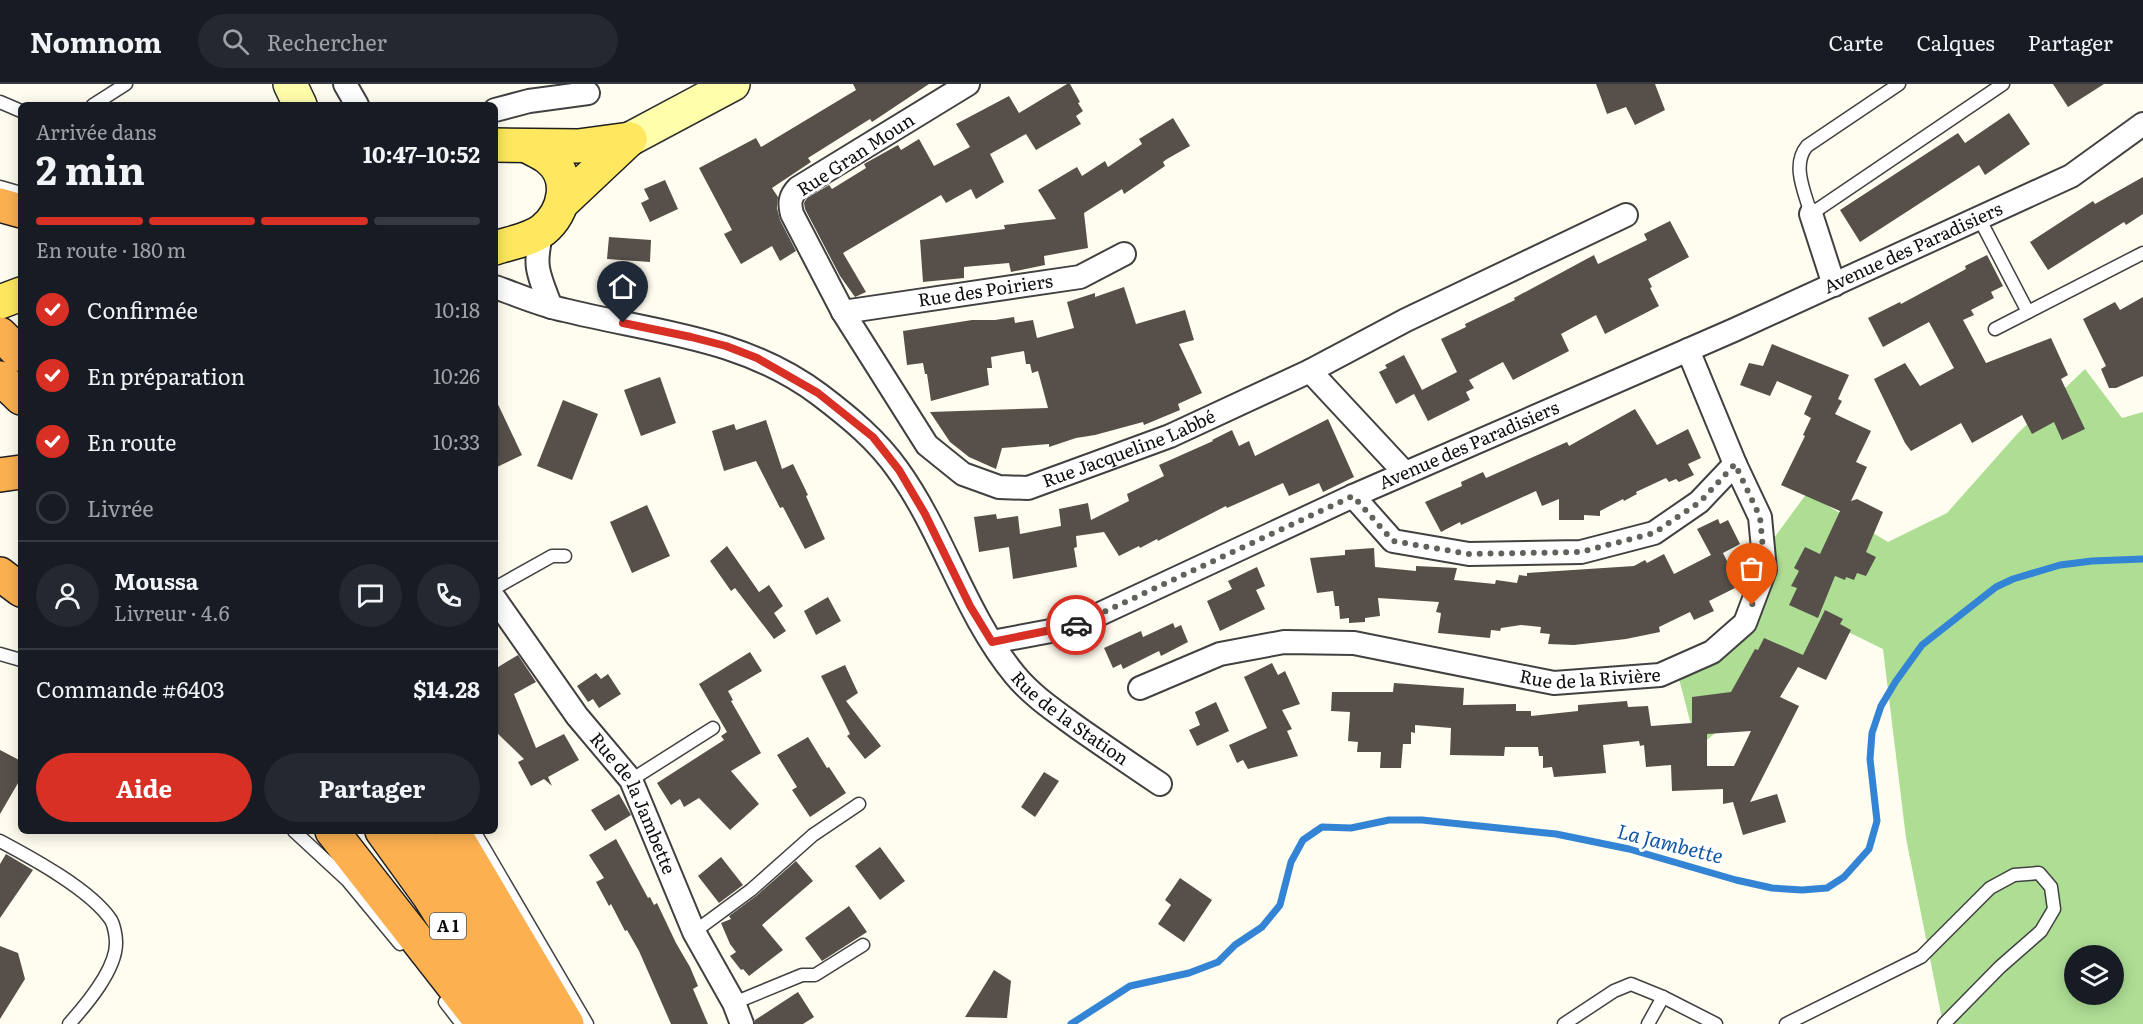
<!DOCTYPE html>
<html lang="fr">
<meta charset="utf-8">
<style>
body{margin:0;font-family:Literata,serif;background:#242831;color:#f1f3f6;height:100vh;display:flex;flex-direction:column;font-size:22px;white-space:nowrap}
*{box-sizing:border-box;margin:0}
p{font-size:20px;color:#9ea1a6}
.icon{flex:none;width:33px;height:33px;fill:none;stroke:currentColor;stroke-width:2;stroke-linecap:round;stroke-linejoin:round}
.map{position:relative;flex:1;overflow:hidden}
.panel{position:absolute;left:18px;top:18px;width:480px;height:732px;display:flex;flex-direction:column;background:#171b24;border-radius:9px;box-shadow:0 3px 15px #0003}
.panel>*{flex:none}
.buttons{position:absolute;left:2064px;top:861px;display:grid;gap:12px}
.buttons a{display:grid;place-items:center;width:60px;height:60px;border-radius:50%;background:#171b24;box-shadow:0 3px 15px #0003;font-size:30px}
.pin{position:absolute;display:grid;place-items:center;width:51px;height:51px;color:#fff;margin:-62px -26px;border-radius:50% 50% 50% 0;rotate:-45deg;box-shadow:0 0 6px #0007}
.pin .icon{rotate:45deg}
.courier{position:absolute;display:grid;place-items:center;width:60px;height:60px;margin:-30px;border:4px solid #d93025;border-radius:50%;background:#fff;color:#222;box-shadow:0 2px 8px #0007}
.headline em{font-style:normal;font-weight:700}
.headline div{display:flex;flex-direction:column-reverse}
.headline{display:flex;align-items:center;justify-content:space-between;height:102px;padding:0 18px}
h1{font-size:39px;font-weight:700;line-height:45px}
.bar{display:grid;grid-template-columns:repeat(4,1fr);gap:9px 6px;align-content:center;height:72px;padding:0 18px}
.bar i{height:8px;border-radius:4px;background:#363941}
.bar .selected{background:#d93025}
.bar p{grid-column:span 4}
.line{display:flex;align-items:center;gap:15px;padding:0 18px;border-top:2px solid #363941}
.line div{flex:1}
.round{display:grid;place-items:center;flex:none;width:63px;height:63px;border-radius:32px;background:#242831}
ol{padding:0 18px;list-style:none}
li{display:flex;align-items:center;gap:18px;height:66px}
li p{margin-inline-start:auto}
li .icon{padding:6px;border-radius:50%;background:#d93025;color:#fff;stroke-width:4}
li:last-child{color:#9ea1a6}
li i{width:33px;height:33px;border:3px solid #363941;border-radius:50%}
.action{display:flex;gap:12px;margin-top:auto;padding:12px 18px}
.action a{flex:1;height:69px;border-radius:36px;background:#d93025;color:#fff;font-size:24px;font-weight:700;line-height:69px;text-align:center}
.action a+a{background:#242831;color:#f1f3f6}
header{display:flex;align-items:center;gap:36px;box-sizing:border-box;height:84px;padding:0 30px;background:#171b24;border-bottom:2px solid #363941}
header strong{font-size:28px}
nav{display:flex;gap:33px;margin-inline-start:auto;font-size:21px}
.search{width:420px;height:54px;background:#242831;display:flex;align-items:center;gap:15px;box-sizing:border-box;padding:0 21px;border-radius:33px;color:#9ea1a6;font-size:22px}
.map>svg:first-child{display:block}
.forest{fill:#aede94;fill-rule:evenodd}
.lines{fill:none;stroke-linecap:round;stroke-linejoin:round}
.stream{stroke:#3384d5;stroke-width:7}
.building{fill:#57504a;fill-rule:evenodd}
.lane-casing{stroke:#414141;stroke-width:15}
.street-casing{stroke:#414141;stroke-width:26}
.secondary-casing{stroke:#303030;stroke-width:36}
.primary-casing{stroke:#1f1f1f;stroke-width:36}
.highway-casing{stroke:#1f1f1f;stroke-width:36}
.lane{stroke:#fff;stroke-width:12}
.street{stroke:#fff;stroke-width:22}
.secondary{stroke:#fffeaa;stroke-width:33}
.primary{stroke:#ffe85f;stroke-width:33}
.highway{stroke:#fcb050;stroke-width:33}
.done{stroke:#62625d;stroke-width:6;stroke-dasharray:0 10.8}
.route{stroke:#d93025;stroke-width:8}
.labels{text-anchor:middle;stroke-width:6;stroke-linejoin:round;paint-order:stroke}
.shield{fill:#fff;stroke:#565656;stroke-width:1.5}
.shield-label{font-size:16px;font-weight:bold;fill:#0e0e0e}
.street-label{font-size:18px;fill:#0e0e0e;stroke:#fff}
.water-label{font-size:20px;font-style:italic;fill:#1056a7;stroke:#fff}
</style>
<header>
<strong>Nomnom</strong>
<div class="search"><svg class="icon" aria-label="search" viewBox="0 0 24 24"><circle cx="10" cy="10" r="6"/><path d="M15 15l6 6"/></svg>Rechercher</div>
<nav><a>Carte</a><a>Calques</a><a>Partager</a></nav>
</header>
<div class="map">
<svg width="2143" height="940" viewBox="0 0 2143 940">
<rect width="100%" height="100%" fill="#fffdef"/>
<path class="forest" d="M2085 285 2122 334 2143 328V940H1943L1906 754 1883 565 1842 545 1697 664 1677 587 1757 544 1763 469 1807 409 1888 458 1947 429 2018 349ZM2074 872H2114V910H2074Z"/>
<g class="lines">
<path class="stream" d="M1071 940 1130 902 1189 889 1218 878 1235 861 1262 843 1280 821 1291 778 1303 756 1322 743 1351 744 1389 736H1422L1556 750 1629 765 1736 796 1772 804 1802 806 1827 804 1844 793 1869 765 1877 737 1870 675 1872 649 1881 622 1896 597 1922 561 1996 503 2013 495 2060 481 2092 477 2143 475"/>
</g>
<g class="building">
<path d="M853 0H929L872 38 870 35 808 74 811 78 772 104 778 113 777 124 780 136 796 167 780 177 772 162 741 180 724 150 732 146 699 84 756 54 761 63 856 6Z"/>
<path d="M1067 0H1070L1080 18 1078 19 1083 27 1076 32 1081 40 1036 66 1026 50 990 70 1004 98 976 115 971 105 946 119 941 111 843 169 866 208 855 213 840 192 805 125 804 119 807 114 829 101 832 105 866 84 864 80 898 61 901 66 919 55 934 82 970 63 956 40 1009 12 1019 29Z"/>
<path d="M1596 0H1655L1665 26 1635 41 1626 23 1607 30Z"/>
<path d="M2053 0H2104L2068 23Z"/>
<path d="M2009 29 2030 60 1985 91 1979 81 1860 158 1840 126 1958 49 1965 59Z"/>
<path d="M1173 34 1190 62 1167 75 1163 78 1165 82 1124 110 1122 105 1084 129 1088 164 1044 172 1045 181 1021 186 1011 188 1009 179 964 183V194L923 198 920 156 1005 145 1004 141 1056 135 1038 106 1077 83 1082 92 1105 77 1108 83 1142 60 1139 55Z"/>
<path d="M2143 93V130L2126 141 2124 138 2048 186 2030 158 2093 117 2095 120Z"/>
<path d="M665 96 678 125 650 138 641 119 649 115 644 105Z"/>
<path d="M1670 137 1689 173 1648 195 1652 203 1650 204 1659 222 1605 250 1596 231 1561 250 1569 267 1513 296 1503 278 1469 296 1474 304 1466 308 1470 316 1428 337 1414 310 1396 320 1379 288 1387 284 1385 281 1404 271 1422 306 1457 288 1441 255 1466 243 1465 240 1515 216 1514 214 1594 171 1598 180 1647 156 1644 150Z"/>
<path d="M609 153 651 156 650 178 607 175Z"/>
<path d="M1987 171 2003 202 1991 208 1994 214 1971 226 1974 231 1963 236 1986 279 2051 254 2068 291 2061 295 2085 345 2062 356 2054 338 2032 350 2022 331 1972 359 1961 339 1911 367 1905 359 1874 295 1905 279 1920 302 1954 284 1929 238 1883 263 1868 234 1900 218 1901 220 1966 185 1965 182Z"/>
<path d="M1124 203 1136 240 1185 226 1194 256 1179 260 1202 309 1178 320 1180 326 1144 341 1143 338 1095 351 1076 354 1049 363V360L1002 364 996 385 969 373 950 358 930 328 1048 324 1038 287 1032 289 1030 280H1026L1024 267 991 273 992 284H987L989 301 931 317 927 290H925L923 279 907 281 903 247 972 236H995L1014 233 1015 239 1033 236 1037 254 1074 244 1067 218 1095 209V213Z"/>
<path d="M2143 213V292L2116 304H2109L2101 285 2106 282 2083 235 2115 218 2120 226Z"/>
<path d="M1772 260 1849 291 1838 315 1842 317 1835 330 1871 347 1856 378 1867 383 1851 417 1857 415 1883 428 1866 468 1876 473 1866 492 1857 489 1854 496 1846 493 1845 496 1835 492 1818 534 1789 521 1797 504 1791 502 1799 487 1794 484 1805 463 1820 470 1840 427 1781 401 1805 352 1803 351 1811 334 1804 330 1812 312 1777 297 1770 312 1740 301 1749 279 1763 282Z"/>
<path d="M660 293 676 339 641 352 624 306Z"/>
<path d="M495 314 522 371 495 384Z"/>
<path d="M563 316 598 330 572 396 537 382Z"/>
<path d="M1635 325 1657 361 1688 345 1701 374 1688 380 1694 391 1679 398 1676 395 1669 398 1666 394 1636 408 1637 410 1624 417 1623 415 1600 427V432L1584 431V436H1559V415L1542 422 1536 407 1461 441 1460 438 1441 448 1425 418 1462 402 1461 398 1483 388 1486 394 1567 358 1569 362Z"/>
<path d="M1328 335 1354 393 1323 408 1319 399 1289 412 1283 399 1227 424 1226 422 1158 457 1157 455 1140 464 1139 462 1119 472 1104 448 1076 452 1077 463 1074 464 1077 483 1013 495 1009 463 979 468 974 433 996 430 997 435 1018 432 1020 450 1061 442 1059 425 1088 419 1091 436 1129 417 1127 410 1164 392 1159 381 1213 357 1212 356 1232 346 1239 362 1249 357 1255 372Z"/>
<path d="M766 336 782 385 793 380 808 411 806 412 825 455 805 465 783 423 780 424 756 377 724 387 712 347 734 340 736 346Z"/>
<path d="M647 421 670 472 632 489 610 438Z"/>
<path d="M1718 435 1720 440 1728 436 1740 460 1723 469 1731 485 1727 487 1735 504 1709 517 1714 527 1694 536 1690 528 1659 543 1660 548 1626 555 1574 561 1548 560 1550 550 1540 549 1541 543 1521 541 1501 544 1500 547 1491 546 1490 554 1438 549 1441 529 1436 528 1439 518 1378 514 1380 532 1365 534V538L1349 539V534L1340 535 1339 522H1335L1333 507 1317 509 1310 474 1345 471V466L1374 464 1375 483 1416 487V482L1457 484 1454 496 1495 500 1496 496 1517 499 1519 491 1527 492V489L1634 482 1645 476 1647 479 1664 470 1674 490 1711 471 1697 445Z"/>
<path d="M727 462 759 508 769 501 783 522 774 529 786 547 774 555 735 504 731 507 710 477Z"/>
<path d="M1257 483 1265 502 1256 506 1265 525 1220 547 1207 517 1232 505 1228 497Z"/>
<path d="M828 513 841 537 816 551 804 527Z"/>
<path d="M1825 526 1843 535 1840 540 1851 546 1826 596 1798 583 1780 613 1799 622 1750 718 1777 710 1786 738 1743 751 1733 718 1723 720V705L1672 707 1671 681 1646 683 1644 661 1640 662 1639 657 1603 661 1606 689 1554 693 1552 683 1543 684V672H1539L1538 663H1505L1504 672 1450 671 1451 644 1415 641V649L1411 648V660H1403L1401 684H1380L1381 668H1357L1358 658 1348 657 1350 628 1331 627 1332 608H1393L1394 599 1464 604 1463 621 1516 620V627H1531V632L1578 627V621L1627 617 1628 623 1648 622 1651 642 1692 639V613L1731 608 1755 565 1758 566 1764 554 1803 571ZM1751 647 1734 682H1707V650Z"/>
<path d="M1173 539 1175 544 1181 541 1188 558 1161 572 1159 567 1123 585 1121 580 1113 584 1104 564 1141 547 1143 553Z"/>
<path d="M750 568 762 587 728 607 733 616 731 617 761 669 731 687 759 720 730 746 699 714 684 723 680 715 671 721 657 699 724 656 721 652 727 648 699 600Z"/>
<path d="M518 571 536 598 514 610 536 664 564 650 579 676 548 693 552 702 544 695 531 702 518 678 524 675 495 647V585Z"/>
<path d="M1272 579 1278 591 1285 587 1300 620 1282 626 1292 645 1287 647 1298 672 1248 685 1243 676 1237 679 1229 661 1267 644 1244 593Z"/>
<path d="M845 581 858 609 846 617 881 662 865 675 847 652 850 650 821 592Z"/>
<path d="M596 589 601 595 608 590 621 610 599 624 593 615 588 618 577 602Z"/>
<path d="M1216 618 1229 647 1197 662 1189 646 1200 641 1195 628Z"/>
<path d="M808 653 827 684 829 683 846 709 810 733 792 706 797 703 777 671Z"/>
<path d="M0 666 21 677V694L0 730Z"/>
<path d="M1044 688 1059 697 1035 733 1021 723Z"/>
<path d="M619 710 631 731 605 747 591 726Z"/>
<path d="M616 755 648 814 650 813 654 821 657 819 676 859 690 883 698 902 693 905 708 940H671L639 867 627 846 625 847 611 820 609 822 596 798 604 794 589 771Z"/>
<path d="M880 763 905 797 880 816 855 782Z"/>
<path d="M6 770 33 786 0 834V780Z"/>
<path d="M721 773 743 801 719 819 698 792Z"/>
<path d="M796 777 813 797 762 841 783 866 749 892 743 885 741 886 730 872 736 868 730 860 721 839 731 835 729 832 756 812Z"/>
<path d="M1180 794 1212 816 1184 858 1158 840 1171 821 1165 816Z"/>
<path d="M849 822 867 848 822 877 805 854Z"/>
<path d="M0 862 18 869 25 895 0 935Z"/>
<path d="M994 886 1011 897 1007 934 965 933Z"/>
<path d="M798 908 814 933 803 940H755V936Z"/>
</g>
<g class="lines">
<g class="lane-casing">
<g id="lane">
<path d="M1899 0 1807 62C1791 81 1805 109 1811 130L2003 0"/>
<path d="M0 18 21 27"/>
<path d="M93 21 126 0"/>
<path d="M0 103 21 109"/>
<path d="M1979 134 2028 228"/>
<path d="M1995 245 2143 169"/>
<path d="M495 504 552 472H565"/>
<path d="M0 570 21 576"/>
<path d="M631 696 713 644"/>
<path d="M294 747 347 796 400 860"/>
<path d="M474 747 587 940"/>
<path d="M0 757C32 774 91 806 111 836 114 841 116 852 116 858 117 885 86 921 69 940"/>
<path d="M694 848 751 806 813 751 859 720"/>
<path d="M445 918 462 940"/>
<path d="M734 919 802 891H815L863 861"/>
<path d="M1564 940 1614 907 1631 900 1663 913 1716 940"/>
<path d="M1648 940 1663 913"/>
<path d="M1786 940 1921 873 1990 804 2014 791 2039 789 2051 803 2054 825 2041 847 2000 883 1944 940"/>
</g>
</g>
<g class="street-casing">
<g id="street">
<path d="M345 0 357 21"/>
<path id="s1" d="M968 0 798 104C790 112 789 119 792 130L843 228 927 361 963 390 999 403 1028 404 1170 352 1310 287 1406 236 1626 131"/>
<path d="M495 26 529 17 588 9"/>
<path d="M1811 130 1834 201"/>
<path d="M542 147C533 183 538 189 551 223"/>
<path id="s2" d="M495 203C518 211 540 221 564 226 653 248 743 253 820 311 849 333 877 356 898 386 944 450 964 529 1015 591 1033 613 1058 629 1081 646 1107 664 1133 682 1160 700"/>
<path id="s3" d="M843 228 1080 193 1124 170"/>
<path d="M1310 287 1405 389"/>
<path d="M1353 412 1393 457 1469 470 1581 468 1654 449 1699 418 1735 380"/>
<path id="s4" d="M495 515 577 632 631 696 694 848 734 919 742 940"/>
<path id="s5" d="M992 558 1072 543 1353 412 1734 246 2071 92 2143 40"/>
<path id="s6" d="M1140 604 1220 570 1284 558 1354 559 1554 599 1660 591 1712 568 1745 539 1765 486 1760 433 1735 380 1688 266"/>
</g>
</g>
<g class="secondary-casing">
<g id="secondary">
<path d="M290 0 300 21"/>
<path d="M630 55 733 0"/>
</g>
</g>
<g class="primary-casing">
<g id="primary">
<path d="M495 61 578 62 630 55"/>
<path d="M562 119 630 55"/>
<path d="M495 164C510 159 530 156 543 146 565 128 573 93 548 74 542 69 534 66 527 62"/>
<path d="M0 218 21 210"/>
</g>
</g>
<g class="highway-casing">
<g id="highway">
<path d="M0 121 21 127"/>
<path d="M0 250 21 271"/>
<path d="M0 294 21 314"/>
<path d="M0 391 21 388"/>
<path d="M0 490 21 506"/>
<path d="M332 747 483 940"/>
<path d="M382 747 429 812 509 940"/>
<path d="M415 747 541 940"/>
<path d="M453 747 567 940"/>
</g>
</g>
<use href="#lane" class="lane"/>
<use href="#street" class="street"/>
<use href="#secondary" class="secondary"/>
<use href="#primary" class="primary"/>
<use href="#highway" class="highway"/>
</g>
<g class="lines">
<path class="done" d="M1076 541 1353 412 1393 457 1469 470 1581 468 1654 449 1700 418 1735 380 1760 433 1765 486 1752 521"/>
<path class="route" d="M623 239 691 253 726 262 757 274 818 309 873 353 899 386 925 430 970 522 992 558 1076 541"/>
</g>
<g class="labels">
<rect class="shield" x="430" y="829" width="36" height="26" rx="4.5"/>
<g class="shield-label">
<text x="448" y="848">A 1</text>
</g>
<g class="street-label">
<text transform="translate(856 71) rotate(-33)" y="6">Rue Gran Moun</text>
<text dy="6" stroke="none"><textPath href="#s5" startOffset="1004">Avenue des Paradisiers</textPath></text>
<text dy="6" stroke="none"><textPath href="#s3" startOffset="144">Rue des Poiriers</textPath></text>
<text dy="6" stroke="none"><textPath href="#s5" startOffset="518">Avenue des Paradisiers</textPath></text>
<text dy="6" stroke="none"><textPath href="#s1" startOffset="717">Rue Jacqueline Labbé</textPath></text>
<text dy="6" stroke="none"><textPath href="#s6" startOffset="462">Rue de la Rivière</textPath></text>
<text dy="6" stroke="none"><textPath href="#s2" startOffset="760">Rue de la Station</textPath></text>
<text dy="6" stroke="none"><textPath href="#s4" startOffset="248">Rue de la Jambette</textPath></text>
</g>
<g class="water-label">
<text transform="translate(1670 760) rotate(14)" y="7">La Jambette</text>
</g>
</g>
</svg>
<div class="buttons">
<a><svg class="icon" aria-label="layers" viewBox="0 0 24 24"><path d="M12 4l9 5-9 5-9-5zM3 14l9 5 9-5"/></svg></a>
</div>
<div class="pin" style="left:1752px;top:521px;background:#ea580c"><svg class="icon" aria-label="bag" viewBox="0 0 24 24"><path d="M5 8h14l-1 12H6zM9 8a3 3 0 0 1 6 0"/></svg></div>
<div class="pin" style="left:623px;top:239px;background:#1f2937"><svg class="icon" aria-label="home" viewBox="0 0 24 24"><path d="M3 11l9-7 9 7M6 9v11h12V9"/></svg></div>
<div class="courier" style="left:1076px;top:541px"><svg class="icon" aria-label="car" viewBox="0 0 24 24"><path d="M5 17H2v-5l4-1 3-4h7l3 4 3 1v5h-3M9 17h6M6 11h13"/><circle cx="7" cy="17" r="2"/><circle cx="17" cy="17" r="2"/></svg></div>
<section class="panel">
<div class="headline"><div><h1>2 min</h1><p>Arrivée dans</p></div><em>10:47–10:52</em></div>
<div class="bar"><i class="selected"></i><i class="selected"></i><i class="selected"></i><i></i><p>En route · 180 m</p></div>
<ol>
<li><svg class="icon" aria-label="check" viewBox="0 0 24 24"><path d="M5 12l5 5 9-10"/></svg>Confirmée<p>10:18</p></li>
<li><svg class="icon" aria-label="check" viewBox="0 0 24 24"><path d="M5 12l5 5 9-10"/></svg>En préparation<p>10:26</p></li>
<li><svg class="icon" aria-label="check" viewBox="0 0 24 24"><path d="M5 12l5 5 9-10"/></svg>En route<p>10:33</p></li>
<li><i></i>Livrée</li>
</ol>
<div class="line" style="height:108px"><a class="round"><svg class="icon" aria-label="person" viewBox="0 0 24 24"><circle cx="12" cy="8" r="4"/><path d="M4 21q1-7 8-7t8 7"/></svg></a><div><b>Moussa</b><p>Livreur · 4.6</p></div><a class="round"><svg class="icon" aria-label="chat" viewBox="0 0 24 24"><path d="M4 5h16v11H9l-5 4z"/></svg></a><a class="round"><svg class="icon" aria-label="phone" viewBox="0 0 24 24"><path d="M5 4h4l2 5-3 2q2 4 5 5l2-3 5 2v4C11 20 4 13 5 4z"/></svg></a></div>
<div class="line" style="height:78px"><div>Commande #6403</div><b>$14.28</b></div>
<div class="action"><a>Aide</a><a>Partager</a></div>
</section>
</div>
